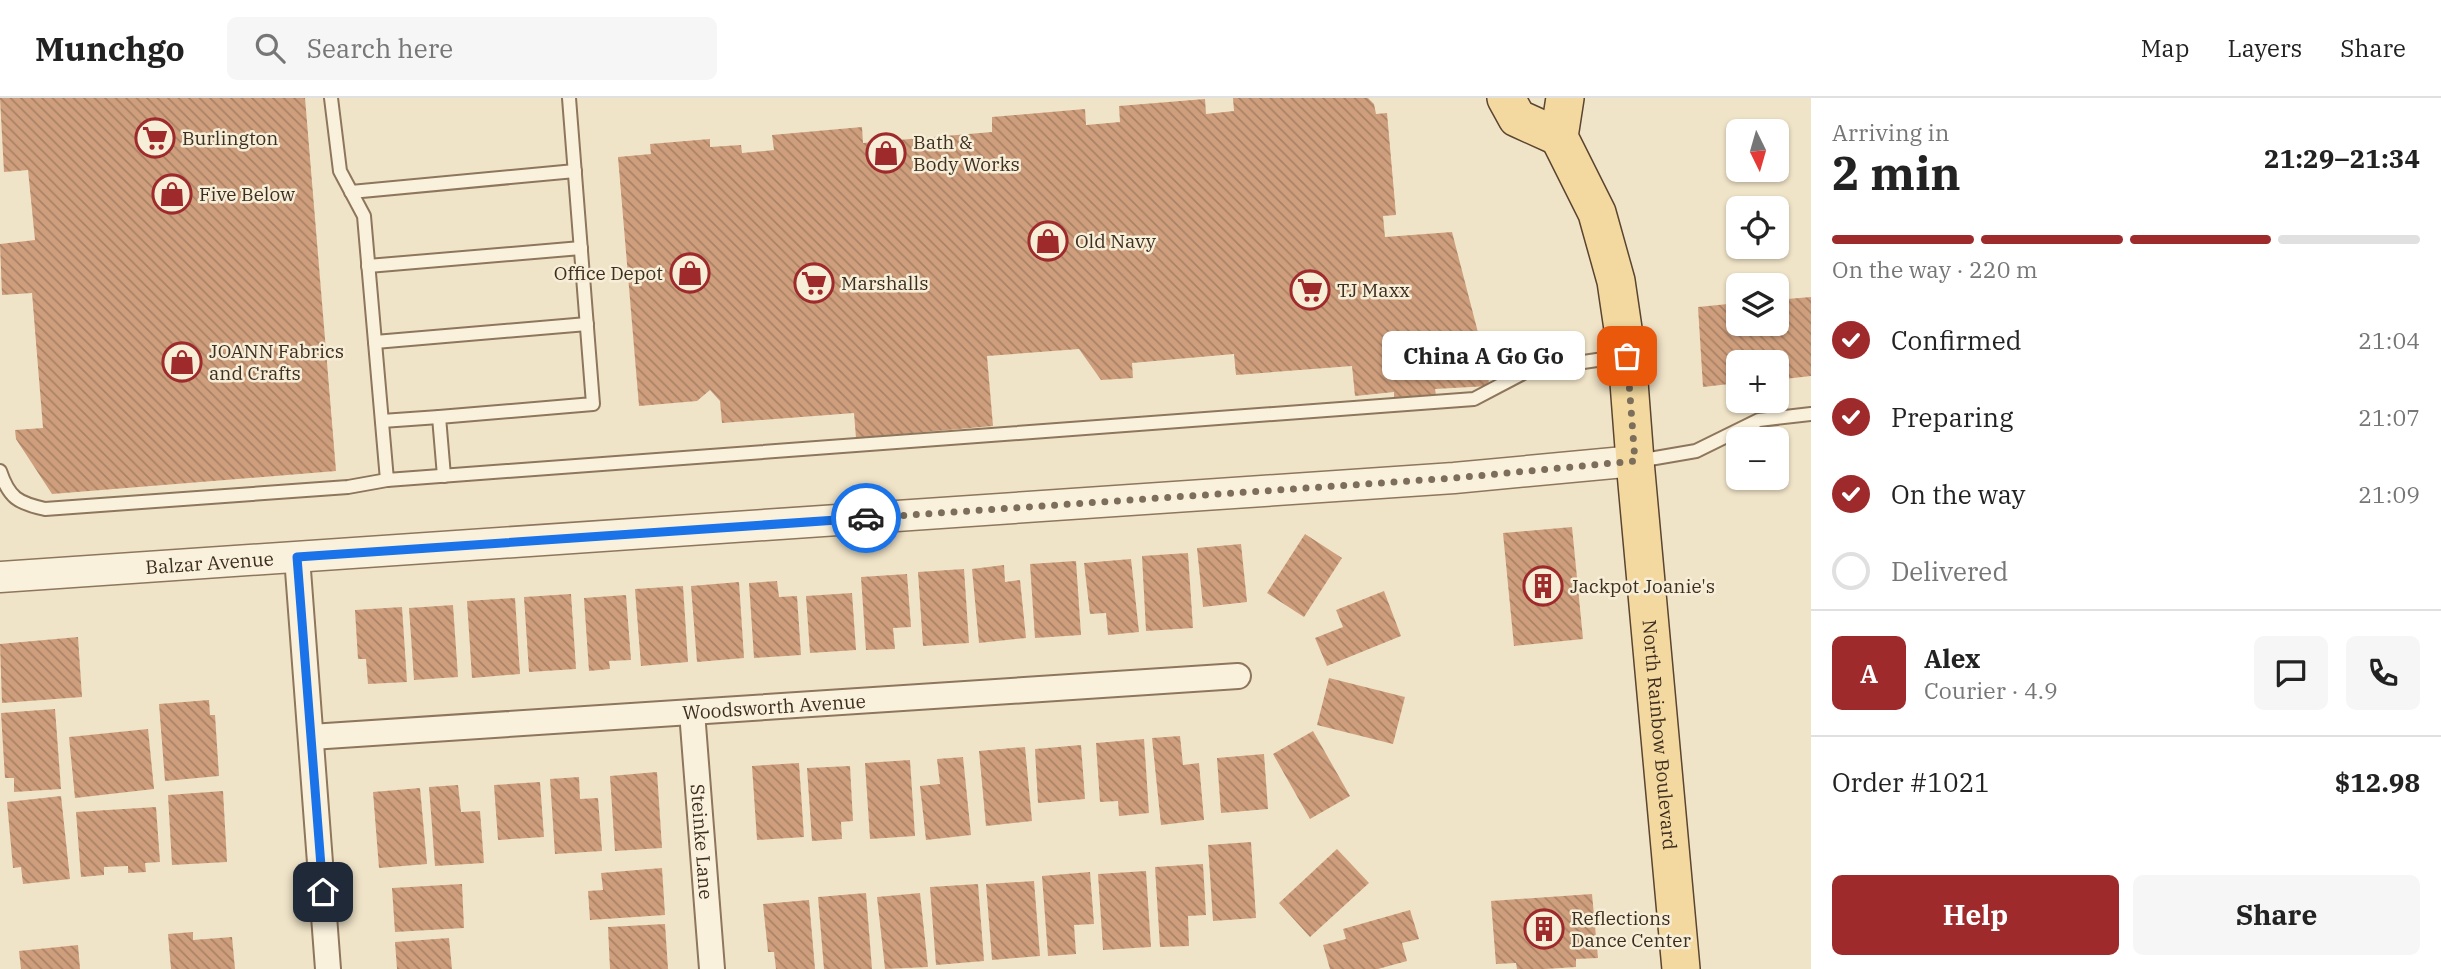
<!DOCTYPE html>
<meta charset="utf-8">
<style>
body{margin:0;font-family:"IBM Plex Serif",serif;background:#f6f6f6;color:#222;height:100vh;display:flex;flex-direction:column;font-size:26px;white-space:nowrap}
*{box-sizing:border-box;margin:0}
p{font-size:23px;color:#767676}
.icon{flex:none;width:38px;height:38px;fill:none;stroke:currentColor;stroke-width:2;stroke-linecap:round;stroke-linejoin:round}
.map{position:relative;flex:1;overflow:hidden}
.details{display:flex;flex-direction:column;background:#fff;width:630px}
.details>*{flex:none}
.needle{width:46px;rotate:175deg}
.fabs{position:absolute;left:1726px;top:21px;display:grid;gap:14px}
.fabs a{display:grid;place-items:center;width:63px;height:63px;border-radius:10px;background:#fff;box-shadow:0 2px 5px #0004;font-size:35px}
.pin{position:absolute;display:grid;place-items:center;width:60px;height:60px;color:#fff;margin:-30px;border-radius:14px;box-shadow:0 4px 10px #0006}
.courier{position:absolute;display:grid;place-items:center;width:70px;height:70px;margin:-35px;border:5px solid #1a73e8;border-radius:50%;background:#fff;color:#222;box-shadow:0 2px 9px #0007}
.bubble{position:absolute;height:49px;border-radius:10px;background:#fff;box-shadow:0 2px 5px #0004;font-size:23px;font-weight:800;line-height:49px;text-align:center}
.summary em{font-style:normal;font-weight:800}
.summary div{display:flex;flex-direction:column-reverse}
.summary{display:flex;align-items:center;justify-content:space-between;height:119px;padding:0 21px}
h1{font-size:46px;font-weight:800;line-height:52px}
.bar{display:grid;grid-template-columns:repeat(4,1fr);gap:10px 7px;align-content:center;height:84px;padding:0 21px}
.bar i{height:9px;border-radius:5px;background:#e0e0e0}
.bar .current{background:#9e2a2b}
.bar p{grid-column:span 4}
.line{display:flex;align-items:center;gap:18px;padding:0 21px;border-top:2px solid #e0e0e0}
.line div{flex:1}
.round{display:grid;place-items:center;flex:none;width:74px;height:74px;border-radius:10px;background:#f6f6f6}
ol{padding:0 21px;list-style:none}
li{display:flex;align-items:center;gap:21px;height:77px}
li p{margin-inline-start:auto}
li .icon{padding:7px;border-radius:50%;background:#9e2a2b;color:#fff;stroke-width:4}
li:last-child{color:#767676}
li i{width:38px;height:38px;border:4px solid #e0e0e0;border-radius:50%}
.action{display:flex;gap:14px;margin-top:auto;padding:14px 21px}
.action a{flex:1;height:80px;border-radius:10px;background:#9e2a2b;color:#fff;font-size:28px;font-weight:800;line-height:80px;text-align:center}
.action a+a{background:#f6f6f6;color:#222}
header{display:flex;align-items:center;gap:42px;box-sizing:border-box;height:98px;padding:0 35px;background:#fff;border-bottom:2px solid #e0e0e0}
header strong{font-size:33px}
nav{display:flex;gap:38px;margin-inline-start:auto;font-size:24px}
.search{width:490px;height:63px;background:#f6f6f6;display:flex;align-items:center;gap:18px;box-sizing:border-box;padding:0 24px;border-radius:10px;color:#767676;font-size:26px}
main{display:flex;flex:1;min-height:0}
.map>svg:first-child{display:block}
.building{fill:url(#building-back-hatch)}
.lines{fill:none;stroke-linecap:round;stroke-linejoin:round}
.service-casing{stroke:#8d765c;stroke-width:16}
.minor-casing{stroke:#8d765c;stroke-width:28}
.tertiary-casing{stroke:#8d765c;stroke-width:33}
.primary-casing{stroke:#5b4430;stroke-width:40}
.service{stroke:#faf1dc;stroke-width:12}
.minor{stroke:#faf1dc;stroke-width:24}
.tertiary{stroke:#faf1dc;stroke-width:30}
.primary{stroke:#f3d9a0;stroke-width:37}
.done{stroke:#7c6e5b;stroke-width:7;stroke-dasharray:0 12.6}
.route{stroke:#1a73e8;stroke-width:9}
.labels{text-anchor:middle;stroke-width:5;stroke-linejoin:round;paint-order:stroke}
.poi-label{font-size:19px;fill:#3d2e20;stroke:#f7eed8;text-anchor:start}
.street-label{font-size:19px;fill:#3d2e20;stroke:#f7eed8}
</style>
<header>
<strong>Munchgo</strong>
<div class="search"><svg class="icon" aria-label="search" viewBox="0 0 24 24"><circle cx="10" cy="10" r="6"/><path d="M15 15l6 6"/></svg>Search here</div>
<nav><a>Map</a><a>Layers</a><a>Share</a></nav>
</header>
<main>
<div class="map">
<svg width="1811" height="871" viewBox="0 0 1811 871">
<defs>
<pattern id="building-back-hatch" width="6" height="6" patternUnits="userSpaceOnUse" patternTransform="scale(1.75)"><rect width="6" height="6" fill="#cf9f7d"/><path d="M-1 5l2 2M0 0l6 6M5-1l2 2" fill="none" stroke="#a98266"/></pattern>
</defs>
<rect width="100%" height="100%" fill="#f0e4c8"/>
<g class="building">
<path d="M0 0H305L336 373 52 396 16 341 15 332 43 330 32 195 2 197 0 146 35 142 28 72 4 74Z"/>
<path d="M1233 0H1368L1374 6 1376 16 1387 15 1396 117 1383 118 1385 139 1452 134 1482 250 1486 252 1489 288 1435 291 1436 297 1394 301V294L1355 298 1352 268 1236 277 1234 256 1132 265 1133 280 1101 282 1079 251 987 258 993 328 856 340 854 315 722 325 720 303 710 292 697 303 639 308 618 59 651 56 650 46 710 41V49L741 47 742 55 774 52 772 37 862 29 863 45 992 34V19L1085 11 1086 27 1120 24 1119 8 1205 1 1206 16 1234 13Z"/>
<path d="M1811 199V278L1776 282V264H1738V285L1703 289 1698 209 1738 205V226H1776V202Z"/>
<path d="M1572 429 1583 541 1514 548 1503 435Z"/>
<path d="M1305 436 1342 460 1304 519 1267 495Z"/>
<path d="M1241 446 1247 504 1203 509 1197 450Z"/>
<path d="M1188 455 1193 530 1146 533 1142 458Z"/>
<path d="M1131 461 1139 534 1108 537 1106 515 1090 516 1084 465Z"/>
<path d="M1076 463 1081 537 1035 540 1030 466Z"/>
<path d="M1004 467 1005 484 1020 482 1026 540 979 545 972 471Z"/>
<path d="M964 471 969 545 923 548 918 474Z"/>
<path d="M907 476 911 529 893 530 895 551 866 552 861 479Z"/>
<path d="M777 483 779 499 797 498 801 557 754 560 749 485Z"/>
<path d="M739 484 744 560 697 564 691 488Z"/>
<path d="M683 488 688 564 641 568 635 491Z"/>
<path d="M1384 493 1401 538 1327 568 1315 540 1343 529 1336 512Z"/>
<path d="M852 495 856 552 810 555 806 498Z"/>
<path d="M571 496 576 571 529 574 524 499Z"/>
<path d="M626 497 631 562 609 563 610 571 589 573 584 500Z"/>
<path d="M515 500 520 576 472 580 467 503Z"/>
<path d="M453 507 458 579 414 582 409 510Z"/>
<path d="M402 509 407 584 368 586 366 561H358L355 512Z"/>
<path d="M78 539 82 599 2 605 0 546Z"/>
<path d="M1329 580 1405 599 1393 646 1317 627Z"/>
<path d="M209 602 210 617H215L219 678 165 683 159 606Z"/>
<path d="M55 611 61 691 14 694V680H5L1 615Z"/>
<path d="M148 631 154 691 75 700 69 639Z"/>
<path d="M1313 633 1350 698 1310 721 1273 656Z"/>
<path d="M1180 638 1183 667 1199 665 1204 722 1161 727 1152 640Z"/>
<path d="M1144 641 1149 715 1119 718 1118 703 1100 704 1096 645Z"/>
<path d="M1081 647 1085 701 1038 705 1035 651Z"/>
<path d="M1025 649 1032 723 986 728 979 653Z"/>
<path d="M1264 656 1268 711 1221 715 1217 660Z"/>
<path d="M963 659 971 737 926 742 920 688 940 686 937 661Z"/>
<path d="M910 662 915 738 870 741 865 665Z"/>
<path d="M799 665 804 739 757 742 752 668Z"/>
<path d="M850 668 853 723 841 724 842 741 812 743 807 670Z"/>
<path d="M657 674 662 750 615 753 610 678Z"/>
<path d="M579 679 580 701 598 700 602 753 555 756 550 681Z"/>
<path d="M540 684 544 739 498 742 494 687Z"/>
<path d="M458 687 461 714 480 713 484 765 435 768 429 689Z"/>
<path d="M420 690 427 766 379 770 373 694Z"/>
<path d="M223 693 227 764 172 767 168 697Z"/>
<path d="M61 698 70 781 23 786 21 769 13 770 7 704Z"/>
<path d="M156 709 160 764 145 765 146 774 128 775V768L104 769V777L81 779 76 714Z"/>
<path d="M1251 744 1256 820 1213 823 1208 747Z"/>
<path d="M1337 751 1369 785 1310 839 1279 805Z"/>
<path d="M1203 766 1206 817 1188 818 1189 848 1160 849 1155 769Z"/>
<path d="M662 770 665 817 590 822 588 793 603 792 601 775Z"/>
<path d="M1146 773 1151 849 1103 852 1098 776Z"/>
<path d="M1090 774 1094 826 1074 827 1076 856 1048 858 1042 778Z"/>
<path d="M1034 783 1040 858 992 862 986 786Z"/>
<path d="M462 786 464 830 395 834 392 790Z"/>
<path d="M978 786 984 863 936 867 930 789Z"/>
<path d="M866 795 872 871H824L818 799Z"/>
<path d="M920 795 928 869 885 871 877 799Z"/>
<path d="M1592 796 1598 860 1576 861V869L1545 871H1517L1516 865 1496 866 1491 803Z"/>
<path d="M809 802 815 871H776L774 854H768L763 806Z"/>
<path d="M1410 812 1419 841 1402 845 1407 863 1378 871H1330L1323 847 1346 841 1343 831Z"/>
<path d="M665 826 668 871H610L608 829Z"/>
<path d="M193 834V842L232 839 235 871H171L168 836Z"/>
<path d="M449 840 452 871H397L395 844Z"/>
<path d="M78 847 80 871H21L19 853Z"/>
</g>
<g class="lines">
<g class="service-casing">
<g id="service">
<path d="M331 0 340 73 364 118 387 382 1474 301 1529 272 1624 258"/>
<path d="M351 94 575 73"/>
<path d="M368 168 581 150"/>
<path d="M375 244 587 226"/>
<path d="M382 323 439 319"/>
<path d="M1638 363 1696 353 1759 322 1811 316"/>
<path d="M0 373C9 400 18 405 45 411L348 389 387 382"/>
<path d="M444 378 439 319 593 306 569 0"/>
</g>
</g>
<g class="minor-casing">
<g id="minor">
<path d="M297 459 328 871"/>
<path id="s1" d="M692 614 712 871"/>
<path id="s2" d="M311 639 1238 578"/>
</g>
</g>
<g class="tertiary-casing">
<g id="tertiary">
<path id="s3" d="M0 479 1454 380 1635 363"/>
</g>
</g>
<g class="primary-casing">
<g id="primary">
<path d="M1506 0 1517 20 1559 39"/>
<path id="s4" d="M1565 0 1559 39 1597 115 1616 183 1627 258 1635 363 1681 871"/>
</g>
</g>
<use href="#service" class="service"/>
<use href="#minor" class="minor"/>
<use href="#tertiary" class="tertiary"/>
<use href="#primary" class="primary"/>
</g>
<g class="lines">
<path class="done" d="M866 420 1454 380 1635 363 1627 258"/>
<path class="route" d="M323 794 297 459 866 420"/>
</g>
<defs>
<g id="supermarket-ring" transform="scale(2.0125)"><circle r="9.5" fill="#f7eed8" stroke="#9e2a2b" stroke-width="1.5"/><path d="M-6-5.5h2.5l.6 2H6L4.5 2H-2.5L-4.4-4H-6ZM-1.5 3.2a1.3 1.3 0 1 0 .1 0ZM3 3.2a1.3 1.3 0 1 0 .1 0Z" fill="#9e2a2b"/></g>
<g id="shop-ring" transform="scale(2.0125)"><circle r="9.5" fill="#f7eed8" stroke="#9e2a2b" stroke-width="1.5"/><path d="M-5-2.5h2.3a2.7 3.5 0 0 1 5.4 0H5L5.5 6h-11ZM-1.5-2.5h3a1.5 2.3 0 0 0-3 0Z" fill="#9e2a2b"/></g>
<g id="building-ring" transform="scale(2.0125)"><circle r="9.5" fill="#f7eed8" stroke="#9e2a2b" stroke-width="1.5"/><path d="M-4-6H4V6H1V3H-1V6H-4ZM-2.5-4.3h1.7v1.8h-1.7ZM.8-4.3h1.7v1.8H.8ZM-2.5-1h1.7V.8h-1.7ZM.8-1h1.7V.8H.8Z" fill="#9e2a2b"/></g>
</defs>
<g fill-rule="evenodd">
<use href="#supermarket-ring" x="155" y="40"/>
<use href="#shop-ring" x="886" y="55"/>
<use href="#shop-ring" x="172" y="96"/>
<use href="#shop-ring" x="1048" y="143"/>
<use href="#shop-ring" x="690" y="175"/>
<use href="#supermarket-ring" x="814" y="185"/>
<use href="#supermarket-ring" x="1310" y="192"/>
<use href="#shop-ring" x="182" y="264"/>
<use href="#building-ring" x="1543" y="488"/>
<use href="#building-ring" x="1544" y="831"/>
</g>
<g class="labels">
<g class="poi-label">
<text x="182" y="47">Burlington</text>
<text x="913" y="51">Bath &amp;<tspan x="913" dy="22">Body Works</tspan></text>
<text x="199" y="103">Five Below</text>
<text x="1075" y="150">Old Navy</text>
<text x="663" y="182" text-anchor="end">Office Depot</text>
<text x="841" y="192">Marshalls</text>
<text x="1337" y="199">TJ Maxx</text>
<text x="209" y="260">JOANN Fabrics<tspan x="209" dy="22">and Crafts</tspan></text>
<text x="1570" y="495">Jackpot Joanie's</text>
<text x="1571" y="827">Reflections<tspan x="1571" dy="22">Dance Center</tspan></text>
</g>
<g class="street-label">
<text dy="7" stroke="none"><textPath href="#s3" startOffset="210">Balzar Avenue</textPath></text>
<text dy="7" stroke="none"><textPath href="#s2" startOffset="464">Woodsworth Avenue</textPath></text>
<text dy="7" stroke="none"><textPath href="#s4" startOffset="651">North Rainbow Boulevard</textPath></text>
<text dy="7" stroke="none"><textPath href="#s1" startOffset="130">Steinke Lane</textPath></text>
</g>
</g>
</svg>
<div class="fabs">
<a><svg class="needle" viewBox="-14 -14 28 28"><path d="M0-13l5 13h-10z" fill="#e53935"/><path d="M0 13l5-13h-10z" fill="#767676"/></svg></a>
<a><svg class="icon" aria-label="locate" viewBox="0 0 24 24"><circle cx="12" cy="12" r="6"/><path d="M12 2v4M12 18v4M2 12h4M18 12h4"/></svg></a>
<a><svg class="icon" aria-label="layers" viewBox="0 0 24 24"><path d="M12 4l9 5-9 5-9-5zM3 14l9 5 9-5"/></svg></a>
<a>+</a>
<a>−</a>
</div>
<div class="pin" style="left:1627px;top:258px;background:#ea580c"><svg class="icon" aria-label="bag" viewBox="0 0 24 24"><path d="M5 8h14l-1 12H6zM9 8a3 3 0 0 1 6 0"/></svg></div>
<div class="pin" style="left:323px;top:794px;background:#1f2937"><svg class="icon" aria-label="home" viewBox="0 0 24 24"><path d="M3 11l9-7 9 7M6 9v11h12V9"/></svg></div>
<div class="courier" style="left:866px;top:420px"><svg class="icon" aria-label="car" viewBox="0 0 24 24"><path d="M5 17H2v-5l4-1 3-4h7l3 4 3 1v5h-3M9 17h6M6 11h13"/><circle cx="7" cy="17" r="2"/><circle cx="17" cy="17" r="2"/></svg></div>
<div class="bubble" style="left:1382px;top:233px;width:203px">China A Go Go</div>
</div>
<section class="details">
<div class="summary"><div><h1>2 min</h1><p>Arriving in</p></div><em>21:29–21:34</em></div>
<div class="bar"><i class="current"></i><i class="current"></i><i class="current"></i><i></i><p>On the way · 220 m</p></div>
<ol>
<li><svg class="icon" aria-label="check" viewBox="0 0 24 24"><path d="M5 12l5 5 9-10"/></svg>Confirmed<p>21:04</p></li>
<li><svg class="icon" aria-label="check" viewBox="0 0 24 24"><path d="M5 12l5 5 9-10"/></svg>Preparing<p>21:07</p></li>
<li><svg class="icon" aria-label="check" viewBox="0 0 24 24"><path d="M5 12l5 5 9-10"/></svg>On the way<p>21:09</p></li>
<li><i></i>Delivered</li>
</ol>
<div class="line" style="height:126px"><b class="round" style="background:#9e2a2b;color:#fff">A</b><div><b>Alex</b><p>Courier · 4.9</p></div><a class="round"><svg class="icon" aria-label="chat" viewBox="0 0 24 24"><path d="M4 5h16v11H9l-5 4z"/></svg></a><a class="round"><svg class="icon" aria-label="phone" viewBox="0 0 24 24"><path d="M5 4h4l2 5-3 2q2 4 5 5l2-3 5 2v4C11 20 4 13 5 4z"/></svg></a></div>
<div class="line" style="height:91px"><div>Order #1021</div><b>$12.98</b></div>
<div class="action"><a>Help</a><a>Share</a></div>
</section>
</main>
